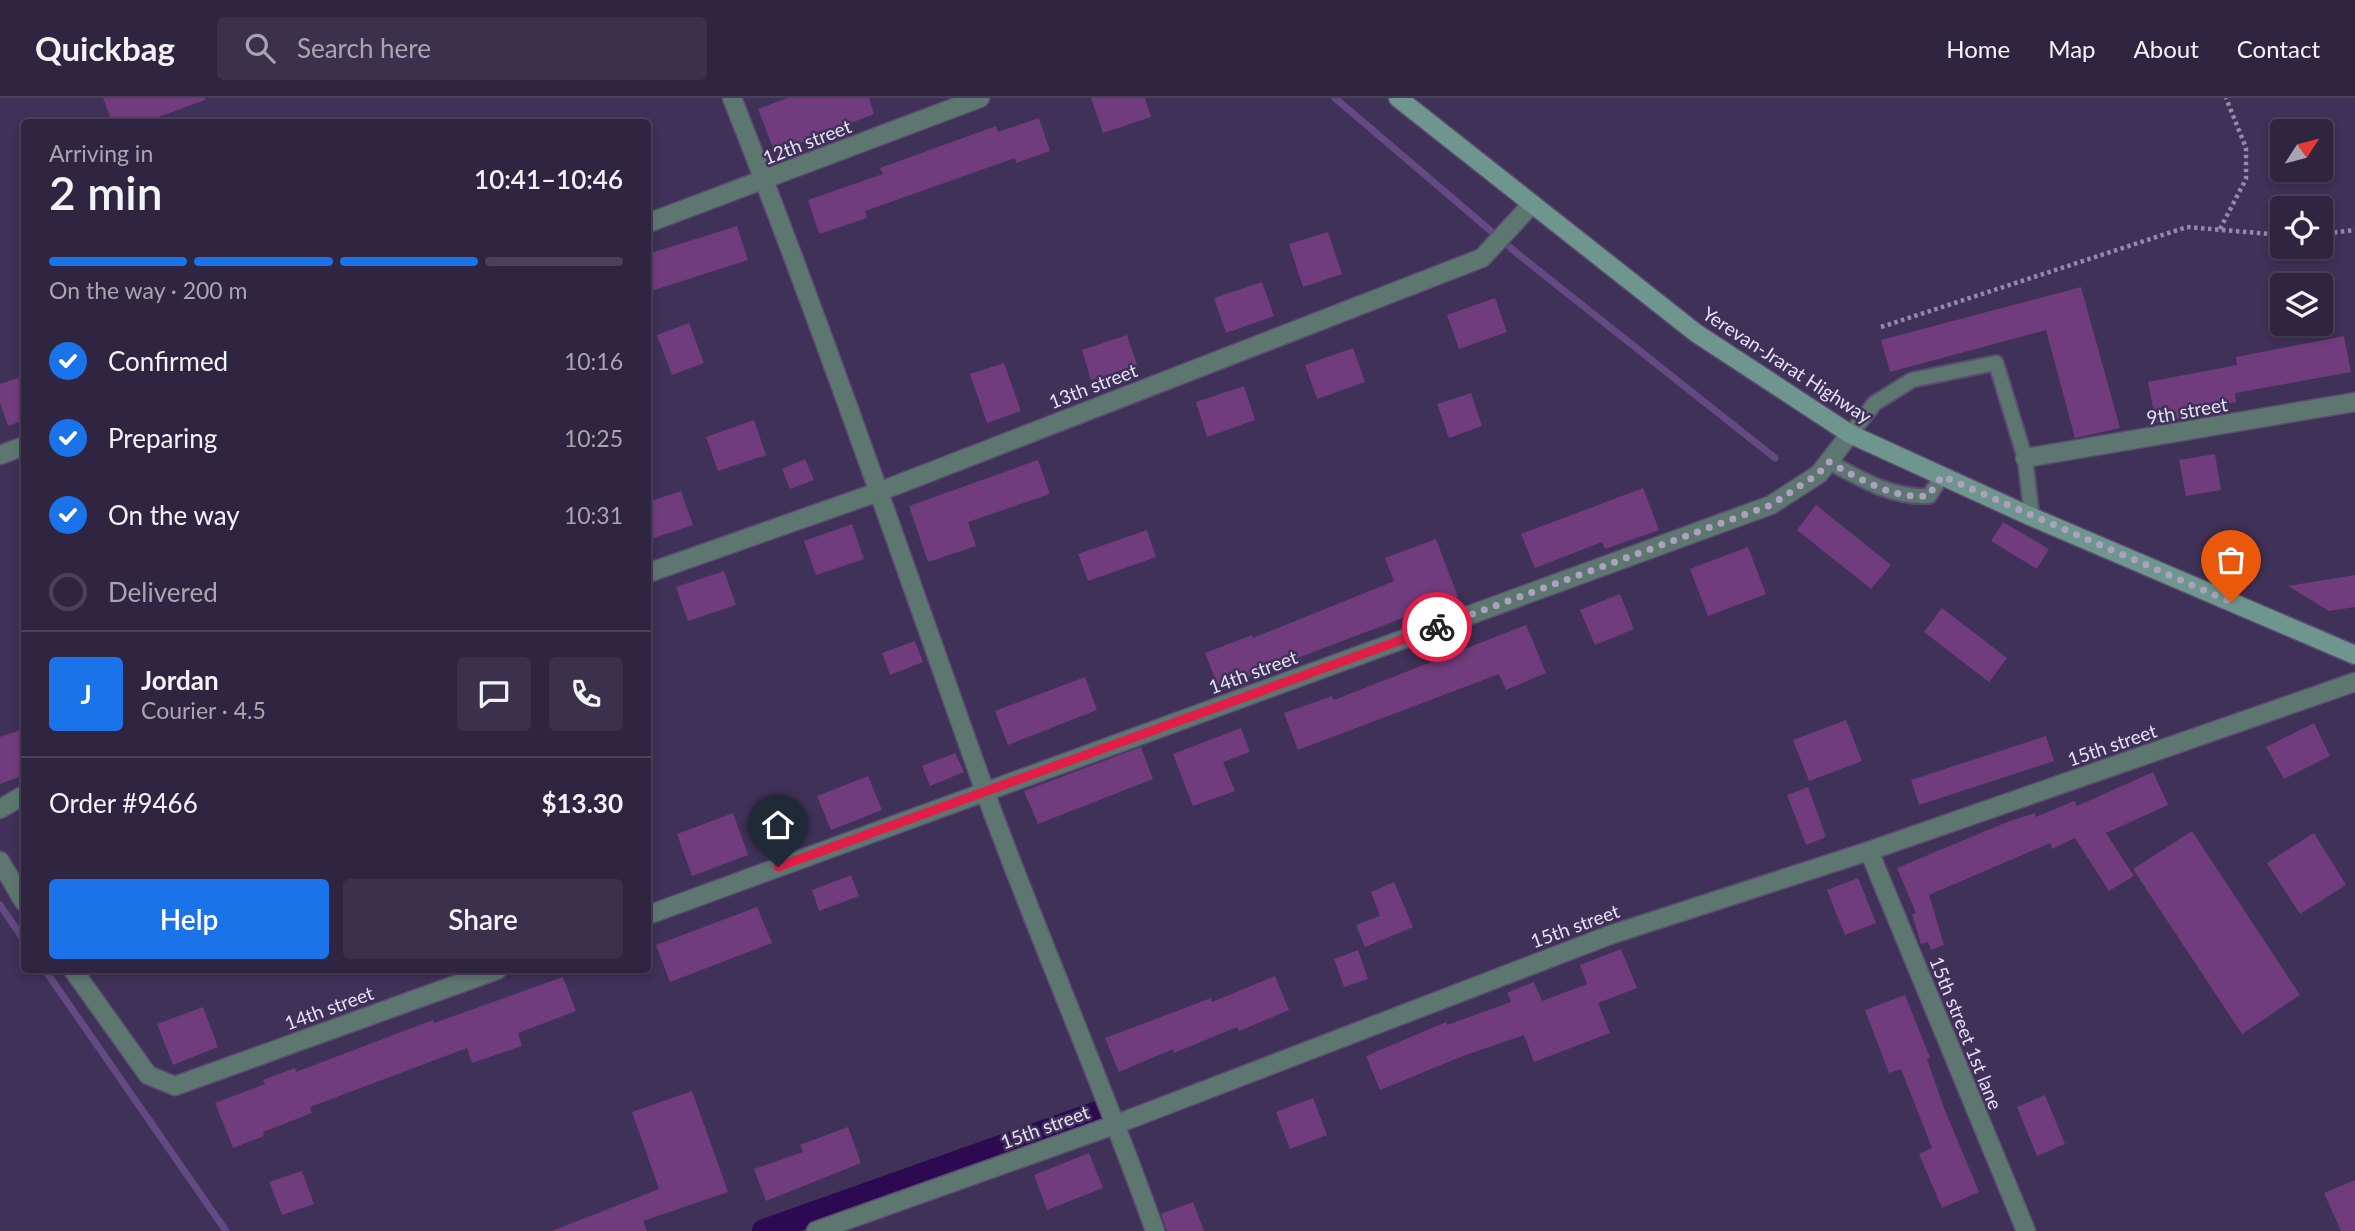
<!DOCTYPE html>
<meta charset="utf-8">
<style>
body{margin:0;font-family:Lato,sans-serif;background:#3b314c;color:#f1f3f6;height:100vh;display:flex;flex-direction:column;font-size:26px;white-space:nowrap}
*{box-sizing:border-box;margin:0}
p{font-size:23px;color:#a7a5b1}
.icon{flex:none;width:38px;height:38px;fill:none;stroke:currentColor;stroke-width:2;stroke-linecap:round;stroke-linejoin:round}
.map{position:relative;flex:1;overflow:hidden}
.details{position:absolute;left:21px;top:21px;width:630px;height:854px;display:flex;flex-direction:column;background:#2f2541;border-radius:7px;box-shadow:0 4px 10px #0003,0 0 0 2px #4a425a}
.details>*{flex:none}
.needle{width:46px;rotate:54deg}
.controls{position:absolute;left:2270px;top:21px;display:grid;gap:14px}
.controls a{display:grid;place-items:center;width:63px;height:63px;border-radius:7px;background:#2f2541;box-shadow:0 4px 10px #0003,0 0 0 2px #4a425a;font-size:35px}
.pin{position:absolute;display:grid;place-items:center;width:60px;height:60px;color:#fff;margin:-72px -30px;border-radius:50% 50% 50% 0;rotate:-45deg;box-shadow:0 0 7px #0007}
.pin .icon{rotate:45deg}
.courier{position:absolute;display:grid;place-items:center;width:70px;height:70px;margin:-35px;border:5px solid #e11d48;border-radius:50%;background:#fff;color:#222;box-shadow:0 2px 9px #0007}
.head em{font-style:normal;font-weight:600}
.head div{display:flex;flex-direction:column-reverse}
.head{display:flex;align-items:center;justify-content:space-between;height:119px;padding:0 28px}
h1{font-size:46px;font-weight:600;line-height:52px}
.bar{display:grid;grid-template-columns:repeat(4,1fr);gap:10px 7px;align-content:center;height:84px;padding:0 28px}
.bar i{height:9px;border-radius:5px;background:#4a425a}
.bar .current{background:#1a73e8}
.bar p{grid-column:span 4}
.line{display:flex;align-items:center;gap:18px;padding:0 28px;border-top:2px solid #4a425a}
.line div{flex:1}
.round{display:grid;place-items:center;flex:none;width:74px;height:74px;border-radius:7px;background:#3b314c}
ol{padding:0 28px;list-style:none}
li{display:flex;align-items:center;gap:21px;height:77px}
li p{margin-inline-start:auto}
li .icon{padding:7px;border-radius:50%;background:#1a73e8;color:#fff;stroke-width:4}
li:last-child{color:#a7a5b1}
li i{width:38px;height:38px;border:4px solid #4a425a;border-radius:50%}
.primary-button{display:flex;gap:14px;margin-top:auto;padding:14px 28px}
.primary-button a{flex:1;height:80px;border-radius:7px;background:#1a73e8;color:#fff;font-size:28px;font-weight:600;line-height:80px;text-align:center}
.primary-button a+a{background:#3b314c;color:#f1f3f6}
header{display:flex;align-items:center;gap:42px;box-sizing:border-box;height:98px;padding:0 35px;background:#2f2541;border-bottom:2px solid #4a425a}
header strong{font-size:33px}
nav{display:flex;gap:38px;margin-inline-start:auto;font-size:24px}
.search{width:490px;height:63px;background:#3b314c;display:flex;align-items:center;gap:18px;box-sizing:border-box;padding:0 24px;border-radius:7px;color:#a7a5b1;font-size:26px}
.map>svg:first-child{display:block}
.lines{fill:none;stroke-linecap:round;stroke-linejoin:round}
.stream{stroke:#644982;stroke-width:7}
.canal{stroke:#2c0950;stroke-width:24}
.building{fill:#713c7d}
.service-casing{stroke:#5a4d71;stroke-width:18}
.minor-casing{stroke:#5a4d71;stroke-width:21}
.secondary-casing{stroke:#5a4d71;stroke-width:21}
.path{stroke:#958aa8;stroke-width:4.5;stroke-dasharray:3.5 3.5;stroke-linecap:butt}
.service{stroke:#5d7670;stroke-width:14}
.minor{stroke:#5d7670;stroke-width:18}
.secondary{stroke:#6f968e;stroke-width:18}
.done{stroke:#aca2bf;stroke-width:7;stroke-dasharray:0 12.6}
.route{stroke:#e11d48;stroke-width:9}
.labels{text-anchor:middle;stroke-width:5;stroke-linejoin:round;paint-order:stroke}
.street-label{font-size:19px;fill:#e7dff7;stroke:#3f3157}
</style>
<header>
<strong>Quickbag</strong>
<div class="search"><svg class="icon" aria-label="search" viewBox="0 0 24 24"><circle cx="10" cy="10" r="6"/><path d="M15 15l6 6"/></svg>Search here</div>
<nav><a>Home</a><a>Map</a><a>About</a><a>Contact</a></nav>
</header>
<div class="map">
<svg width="2355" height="1133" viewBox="0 0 2355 1133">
<rect width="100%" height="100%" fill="#3f3157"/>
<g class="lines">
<g class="stream">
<path d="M1335 0 1519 157 1775 360"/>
<path d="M0 807 24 842"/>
<path d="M45 872 226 1133"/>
</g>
<path class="canal" d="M764 1133 1097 1015"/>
</g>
<g class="building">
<path d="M103 0H205V2L145 24H112Z"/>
<path d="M787 0H869L874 16 775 55 758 11Z"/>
<path d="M1091 0H1145L1151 19 1103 35Z"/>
<path d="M1039 20 1050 53 1016 65 1015 60 865 113 867 120 819 136 808 102 883 76 880 70 996 28 998 34Z"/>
<path d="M737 128 748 162 648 194V156Z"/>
<path d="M1328 134 1342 176 1303 189 1289 146Z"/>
<path d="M1262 184 1274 218 1226 235 1214 200Z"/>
<path d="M2081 189 2120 330 2075 340 2046 232 1890 274 1881 242Z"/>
<path d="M1495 200 1507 234 1459 251 1447 217Z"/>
<path d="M689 225 704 265 672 277 657 237Z"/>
<path d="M1127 237 1137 267 1091 282 1082 252Z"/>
<path d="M2344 238 2351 274 2235 295 2236 304 2182 313 2184 320 2156 325 2148 284 2237 267 2236 259Z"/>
<path d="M1353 250 1365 284 1317 301 1305 267Z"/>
<path d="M1004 265 1021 313 987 325 970 276Z"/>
<path d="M24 278V322L8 328 0 305V286Z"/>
<path d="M1244 288 1255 322 1207 339 1196 304Z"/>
<path d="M1471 295 1482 328 1449 340 1437 306Z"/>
<path d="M754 322 766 357 718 373 706 339Z"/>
<path d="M2215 356 2221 392 2186 398 2179 362Z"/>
<path d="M805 361 814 382 790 391 782 371Z"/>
<path d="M1038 362 1050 396 968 424 976 448 928 464 909 408Z"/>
<path d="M1643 390 1659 432 1605 451 1602 444 1535 470 1521 436Z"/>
<path d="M681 393 693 427 648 442V404Z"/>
<path d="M1816 407 1891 467 1871 491 1797 432Z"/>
<path d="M2003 424 2049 451 2037 471 1991 443Z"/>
<path d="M852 426 864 461 816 477 804 443Z"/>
<path d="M1147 432 1156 459 1088 483 1078 456Z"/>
<path d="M1436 441 1458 499 1219 590 1205 555 1252 537 1253 540 1394 483 1385 460Z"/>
<path d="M1748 449 1766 496 1708 518 1690 471Z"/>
<path d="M724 473 736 507 688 523 676 489Z"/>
<path d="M2355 477V509L2329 513 2288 488Z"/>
<path d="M1620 496 1634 531 1595 547 1580 512Z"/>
<path d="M1942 510 2007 560 1989 584 1924 534Z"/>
<path d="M1526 527 1546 575 1506 592 1499 576 1298 652 1284 615 1332 598 1334 602Z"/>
<path d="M915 543 923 564 890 577 882 555Z"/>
<path d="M1085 579 1097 612 1008 647 995 613Z"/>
<path d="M1846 622 1862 663 1809 683 1793 642Z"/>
<path d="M2314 625 2330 658 2284 681 2266 649Z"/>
<path d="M1241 630 1250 654 1223 664 1235 693 1193 708 1173 656Z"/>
<path d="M21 632 24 642V677L0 686V639Z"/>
<path d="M2046 638 2054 663 1919 707 1911 682Z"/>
<path d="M1141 649 1153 681 1038 726 1024 693Z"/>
<path d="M955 655 964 674 930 688 922 668Z"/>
<path d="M2153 674 2168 707 2106 735 2134 778 2109 793 2075 740 2052 751 2050 745 1929 797 1944 847 1931 852 1928 844 1921 846 1912 816 1916 815 1897 770 2007 724 2035 715 2036 719 2074 703 2077 708Z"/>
<path d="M868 678 882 712 831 732 817 698Z"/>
<path d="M1808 689 1826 739 1806 747 1787 697Z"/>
<path d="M733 715 748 757 692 778 677 736Z"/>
<path d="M2192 733 2300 897 2242 936 2133 771Z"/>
<path d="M2314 735 2346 787 2300 816 2267 765Z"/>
<path d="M851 777 859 798 819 813 812 792Z"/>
<path d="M1858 780 1876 825 1845 837 1827 792Z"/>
<path d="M1394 784 1413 829 1365 849 1356 827 1380 818 1371 794Z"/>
<path d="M757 809 772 845 670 884 656 847Z"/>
<path d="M1621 851 1637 890 1598 905 1610 935 1534 964 1524 937 1463 958 1380 992 1366 958 1446 924 1447 927 1511 904 1507 895 1534 884 1542 903 1587 886 1580 867Z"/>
<path d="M1358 852 1368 881 1344 889 1334 861Z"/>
<path d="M1275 878 1289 912 1239 933 1237 929 1174 955 1173 951 1119 974 1105 940 1211 900 1212 904Z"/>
<path d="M563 879 576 913 518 935 522 948 472 965 467 950 310 1009 312 1015 263 1034 264 1038 233 1050 215 1005 265 986 263 982 295 970 296 974 433 922 434 925Z"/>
<path d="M1905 897 1930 960 1927 961 1944 1010 1979 1094 1942 1110 1919 1056 1932 1050 1901 971 1889 975 1865 912Z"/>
<path d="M203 909 218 949 173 967 157 926Z"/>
<path d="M692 993 728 1094 643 1123 647 1133H552L659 1091 632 1014Z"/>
<path d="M2045 997 2065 1046 2037 1058 2017 1009Z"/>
<path d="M1313 1000 1327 1037 1290 1051 1276 1014Z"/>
<path d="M848 1029 861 1065 766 1103 754 1071 803 1054 800 1047Z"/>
<path d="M1089 1055 1103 1090 1047 1112 1034 1077Z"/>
<path d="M302 1073 314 1106 282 1117 269 1084Z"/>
<path d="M2355 1082V1133H2341L2324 1095Z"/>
<path d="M1193 1104 1204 1133H1167L1161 1116Z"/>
</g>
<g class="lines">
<g class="service-casing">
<g id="service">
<path d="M1850 336 1875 305 1912 282 1996 265 2025 360 2032 419"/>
<path d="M1829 364C1860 381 1892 400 1929 398L1942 378"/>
</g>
</g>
<g class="minor-casing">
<g id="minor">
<path d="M732 0C822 228 902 460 984 691 1038 839 1102 984 1155 1133"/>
<path d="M648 125 980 0"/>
<path d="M0 357 24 348"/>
<path d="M2025 360 2355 304"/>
<path d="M648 475 881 393 1482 160 1532 106"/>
<path d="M0 711 24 697"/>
<path d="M1869 753 2026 1133"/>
<path d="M0 763 24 804"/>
<path d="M648 817 1771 407 1819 376 1850 336"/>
<path d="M73 872 148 977 175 988 497 872"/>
<path d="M816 1133 1117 1026 1610 837 1869 753 2355 584"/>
</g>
</g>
<g class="secondary-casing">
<path id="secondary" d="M1398 0 1696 235 1850 336 2032 419 2355 557"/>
</g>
<g class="path">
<path d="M2220 131 2246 81V50L2226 0"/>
<path d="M2320 136 2355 132"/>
<path d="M1881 229 2187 129 2282 137"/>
</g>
<use href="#service" class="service"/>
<use href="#minor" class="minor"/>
<use href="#secondary" class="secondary"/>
</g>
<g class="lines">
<path class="done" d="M1437 529 1771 407 1818 376 1829 364C1860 381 1892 401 1928 398L1942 378 2231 504"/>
<path class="route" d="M778 769 1437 529"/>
</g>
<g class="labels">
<g class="street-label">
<text transform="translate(807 44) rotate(-21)" y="7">12th street</text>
<text transform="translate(1787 267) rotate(33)" y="7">Yerevan-Jrarat Highway</text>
<text transform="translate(1093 288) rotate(-21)" y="7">13th street</text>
<text transform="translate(2187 313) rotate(-10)" y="7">9th street</text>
<text transform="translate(1253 574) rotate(-20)" y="7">14th street</text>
<text transform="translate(2112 647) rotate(-19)" y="7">15th street</text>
<text transform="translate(1575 828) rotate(-20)" y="7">15th street</text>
<text transform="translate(329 910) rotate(-20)" y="7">14th street</text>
<text transform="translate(1966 935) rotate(68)" y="7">15th street 1st lane</text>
<text transform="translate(1045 1029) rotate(-20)" y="7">15th street</text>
</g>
</g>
</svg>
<div class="controls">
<a><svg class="needle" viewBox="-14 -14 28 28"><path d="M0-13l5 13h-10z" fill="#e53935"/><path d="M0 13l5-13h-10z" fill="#a7a5b1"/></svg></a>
<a><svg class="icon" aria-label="locate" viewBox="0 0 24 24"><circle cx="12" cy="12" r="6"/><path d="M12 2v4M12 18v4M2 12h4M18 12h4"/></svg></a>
<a><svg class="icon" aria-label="layers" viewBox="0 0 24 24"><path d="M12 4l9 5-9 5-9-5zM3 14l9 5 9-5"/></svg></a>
</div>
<div class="pin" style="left:2231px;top:504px;background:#ea580c"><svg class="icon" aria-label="bag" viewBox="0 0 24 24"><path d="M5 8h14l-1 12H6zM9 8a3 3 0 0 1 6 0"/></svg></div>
<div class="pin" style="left:778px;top:769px;background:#1f2937"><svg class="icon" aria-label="home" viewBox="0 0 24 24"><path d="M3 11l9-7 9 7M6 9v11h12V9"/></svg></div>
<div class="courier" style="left:1437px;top:529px"><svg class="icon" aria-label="bike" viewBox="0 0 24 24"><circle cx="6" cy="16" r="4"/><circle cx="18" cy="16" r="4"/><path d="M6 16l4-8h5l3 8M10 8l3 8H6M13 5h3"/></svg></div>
<section class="details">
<div class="head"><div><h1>2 min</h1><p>Arriving in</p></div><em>10:41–10:46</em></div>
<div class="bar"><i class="current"></i><i class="current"></i><i class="current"></i><i></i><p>On the way · 200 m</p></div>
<ol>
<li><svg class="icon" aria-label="check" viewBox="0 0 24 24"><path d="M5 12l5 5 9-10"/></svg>Confirmed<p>10:16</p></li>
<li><svg class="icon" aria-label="check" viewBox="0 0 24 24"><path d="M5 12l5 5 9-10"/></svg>Preparing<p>10:25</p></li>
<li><svg class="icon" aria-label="check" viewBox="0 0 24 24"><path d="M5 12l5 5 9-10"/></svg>On the way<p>10:31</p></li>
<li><i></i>Delivered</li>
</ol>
<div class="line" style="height:126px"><b class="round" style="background:#1a73e8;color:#fff">J</b><div><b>Jordan</b><p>Courier · 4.5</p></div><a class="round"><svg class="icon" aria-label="chat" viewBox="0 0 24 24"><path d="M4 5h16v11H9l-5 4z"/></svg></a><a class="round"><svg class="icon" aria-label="phone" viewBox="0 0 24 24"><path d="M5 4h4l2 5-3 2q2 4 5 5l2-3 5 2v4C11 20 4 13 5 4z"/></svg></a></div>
<div class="line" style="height:91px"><div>Order #9466</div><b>$13.30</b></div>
<div class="primary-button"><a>Help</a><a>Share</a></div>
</section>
</div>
